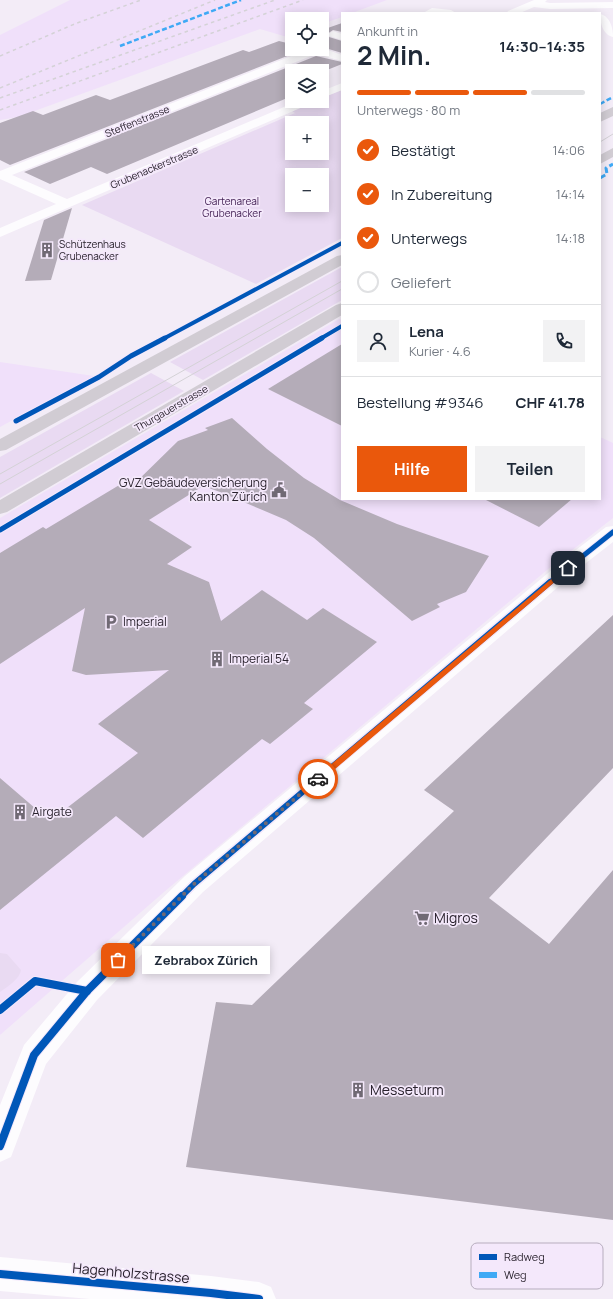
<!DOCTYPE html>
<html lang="de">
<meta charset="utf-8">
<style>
body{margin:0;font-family:Manrope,sans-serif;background:#f2f2f3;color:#1f2937;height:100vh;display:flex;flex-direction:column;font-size:15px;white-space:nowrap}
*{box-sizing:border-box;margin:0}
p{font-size:13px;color:#747a83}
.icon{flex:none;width:22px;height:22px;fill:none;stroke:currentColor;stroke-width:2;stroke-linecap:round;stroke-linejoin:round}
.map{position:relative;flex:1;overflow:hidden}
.sheet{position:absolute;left:341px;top:12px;width:260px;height:488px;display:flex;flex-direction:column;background:#fff;border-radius:0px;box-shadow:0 2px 10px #0003}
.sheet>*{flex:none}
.buttons{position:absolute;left:285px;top:12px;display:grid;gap:8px}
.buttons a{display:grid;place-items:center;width:44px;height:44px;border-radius:0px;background:#fff;box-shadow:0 2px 10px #0003;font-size:20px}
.pin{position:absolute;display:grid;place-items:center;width:34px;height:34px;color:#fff;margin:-17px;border-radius:8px;box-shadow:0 2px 6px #0006}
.courier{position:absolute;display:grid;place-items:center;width:40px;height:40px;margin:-20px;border:3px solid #ea580c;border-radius:50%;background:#fff;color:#222;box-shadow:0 1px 5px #0007}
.bubble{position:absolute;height:28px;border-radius:0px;background:#fff;box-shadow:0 2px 10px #0003;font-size:13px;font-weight:700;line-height:28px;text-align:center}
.headline em{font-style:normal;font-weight:700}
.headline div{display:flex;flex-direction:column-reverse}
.headline{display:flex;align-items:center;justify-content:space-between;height:68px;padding:0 16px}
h1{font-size:26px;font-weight:700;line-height:30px}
.bar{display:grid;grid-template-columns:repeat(4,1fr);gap:6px 4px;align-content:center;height:48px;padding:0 16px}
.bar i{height:5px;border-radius:3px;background:#e0e1e3}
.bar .current{background:#ea580c}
.bar p{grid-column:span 4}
.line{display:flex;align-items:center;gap:10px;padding:0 16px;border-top:1px solid #e0e1e3}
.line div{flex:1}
.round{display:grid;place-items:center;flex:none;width:42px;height:42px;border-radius:0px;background:#f2f2f3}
ol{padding:0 16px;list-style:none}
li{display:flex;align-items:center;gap:12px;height:44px}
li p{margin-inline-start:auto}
li .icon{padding:4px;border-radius:50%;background:#ea580c;color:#fff;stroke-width:4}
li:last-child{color:#747a83}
li i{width:22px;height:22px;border:2px solid #e0e1e3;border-radius:50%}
.button{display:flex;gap:8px;margin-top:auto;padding:8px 16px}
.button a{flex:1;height:46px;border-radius:0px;background:#ea580c;color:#fff;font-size:16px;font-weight:700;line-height:46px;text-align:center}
.button a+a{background:#f2f2f3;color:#1f2937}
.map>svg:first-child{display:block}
.built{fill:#f0e0fa}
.green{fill:#e9daf2;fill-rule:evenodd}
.building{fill:#b4acb8}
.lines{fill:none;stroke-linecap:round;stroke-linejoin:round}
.minor{fill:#fdfcfe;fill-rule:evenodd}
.major{fill:#d1ccd3;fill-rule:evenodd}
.tram{stroke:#d4d2d6;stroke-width:1}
.rail{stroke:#d4d2d6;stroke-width:1.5;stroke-dasharray:3.5 3.5;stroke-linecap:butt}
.quiet-far1{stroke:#3fa9f5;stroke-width:2.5;stroke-dasharray:5 2.5;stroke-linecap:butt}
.quiet{stroke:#3fa9f5;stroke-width:3;stroke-dasharray:6 3;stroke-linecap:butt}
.cycleway-far3-casing{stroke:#f4e8fb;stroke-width:5.5}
.cycleway-far2-casing{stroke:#f4e8fb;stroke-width:7}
.cycleway-far1-casing{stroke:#f4e8fb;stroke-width:9}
.cycleway-casing{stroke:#f4e8fb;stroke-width:10}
.cycleway-far3{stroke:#0057b8;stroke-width:4}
.cycleway-far2{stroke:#0057b8;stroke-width:5}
.cycleway-far1{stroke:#0057b8;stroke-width:6}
.cycleway{stroke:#0057b8;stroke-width:8}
.route{fill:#ea580c}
.done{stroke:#706974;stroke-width:4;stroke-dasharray:0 7.2}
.labels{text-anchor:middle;stroke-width:3.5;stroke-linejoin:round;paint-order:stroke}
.far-street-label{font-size:10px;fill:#2a232e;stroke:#f4e8fb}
.far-park-label{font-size:10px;fill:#3f1c50;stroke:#f4e8fb}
.far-poi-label{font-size:10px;fill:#2a232e;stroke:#f4e8fb;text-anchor:start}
.poi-label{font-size:12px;fill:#2a232e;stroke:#f4e8fb;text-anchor:start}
.near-poi-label{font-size:14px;fill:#2a232e;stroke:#f4e8fb;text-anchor:start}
.near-street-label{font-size:14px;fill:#2a232e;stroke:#f4e8fb}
.key{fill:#f4e8fb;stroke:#b7adbe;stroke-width:1}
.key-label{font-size:11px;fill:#2a232e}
</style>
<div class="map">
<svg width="613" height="1299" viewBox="0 0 613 1299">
<rect width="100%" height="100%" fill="#f3ecf7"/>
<g class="built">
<path d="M70 0H387L352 13H342V17L322 24V19H292V35L287 37 260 29 18 117 0 120V35Z"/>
<path d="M339 319 342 320V499H600V437L613 443V518L547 570 164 892 0 1035V518Z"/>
<path d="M0 362 94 376 0 427Z"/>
</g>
<g class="green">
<path d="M342 90V238L256 284 82 205 295 113 292 111 315 101H322V98ZM292 123H322V153H292ZM292 175H322V205H292Z"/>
<path d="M342 267V300L203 380 170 362Z"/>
<path d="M151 373 184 391 0 498V457Z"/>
<path d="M0 953 7 954 21 970C20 979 7 987 0 992Z"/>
</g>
<g class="building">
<path d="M342 23V32L333 30 327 34 329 37 342 41V53L322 47V30Z"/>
<path d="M279 41 287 43 292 42V49H305L10 165 0 160V123L33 111 43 115 96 95 110 100 243 50 249 52Z"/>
<path d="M316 56 342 62V64L322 72 292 71V96L107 174 91 167 50 184 24 172Z"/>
<path d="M72 208 51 280 25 281 44 220Z"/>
<path d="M342 344V426L268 389Z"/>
<path d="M232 418 267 449 304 478 340 500 397 524 489 556 466 592 437 604 440 607 412 621 314 538 286 520 220 492 203 486 149 520 192 547 167 564 209 582 221 621 262 590 307 620 323 608 377 642 304 703 313 709 291 727 270 744 262 739 143 838 116 816 0 910V778L50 821 138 753 98 724 169 670 86 675 72 671 85 608 0 664V553L43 527 46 529 121 484 129 489 178 441 208 430 205 428Z"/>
<path d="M484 499H572L539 527Z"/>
<path d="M613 615V768L489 898 549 944 613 870V1220L186 1167 216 1002 252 1005 454 811 424 790Z"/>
</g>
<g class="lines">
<g class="minor">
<path d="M534 0H547L545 2 550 3 613 2V8L550 9 534 7 520 13H507L508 11Z"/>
<path d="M432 8 451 10 456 13H423Z"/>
<path d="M600 14C610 16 613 28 613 37 603 35 600 23 600 14Z"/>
<path d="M333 31 342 34V40L329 36 328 34Z"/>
<path d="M322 48 342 55V61L316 54 12 175 67 199 298 101H314L312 103 0 237V228L56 204 0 179V171L309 49Z"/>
<path d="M342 83V90L322 98V91Z"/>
<path d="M613 526V542L586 563 203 892 97 1000 46 1064 11 1157 0 1162V1105L24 1045 77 982 185 876 572 553 606 527Z"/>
<path d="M0 1257 211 1276 259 1282 271 1287 276 1299H90L0 1291Z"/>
</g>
<g class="major">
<path d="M613 107V116L600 122V113Z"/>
<path d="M613 148V157L600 164V155Z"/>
<path d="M342 255V265L6 450 0 451V439L337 256Z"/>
<path d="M342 303V315L7 512 0 514V500L336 305Z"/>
</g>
<g class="tram">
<path d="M600 142 613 134"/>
<path d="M0 474 342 281"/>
<path d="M0 484 342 289"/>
</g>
<g class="rail">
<path d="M0 56 77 23 141 0"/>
<path d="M0 88 215 0"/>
<path d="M0 98 275 0"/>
<path d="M0 110 303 0"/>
</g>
<g class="quiet-far1">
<path d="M120 46 241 0"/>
<path d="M600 104 613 97"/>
</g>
<path class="quiet" d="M600 178 607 174 606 168 613 164"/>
<g class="cycleway-far3-casing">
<g id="cycleway-far3">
<path d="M163 339 342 243"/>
<path d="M320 339 342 326"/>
</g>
</g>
<g class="cycleway-far2-casing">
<g id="cycleway-far2">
<path d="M16 421 99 377 131 356 165 338"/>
<path d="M0 530 322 338"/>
<path d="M549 583 613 532"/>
</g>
</g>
<g class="cycleway-far1-casing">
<path id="cycleway-far1" d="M181 897 194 884 550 582"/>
</g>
<g class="cycleway-casing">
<g id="cycleway">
<path d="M0 1010 35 981 87 991"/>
<path d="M0 1146 34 1055 87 991 182 896"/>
<path d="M0 1274 211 1293 259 1299"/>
</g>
</g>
<use href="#cycleway-far3" class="cycleway-far3"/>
<use href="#cycleway-far2" class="cycleway-far2"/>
<use href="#cycleway-far1" class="cycleway-far1"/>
<use href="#cycleway" class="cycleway"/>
</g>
<path class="route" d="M568 565 571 568 570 569 321 781H316V777Z"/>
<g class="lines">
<path class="done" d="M118 960 194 884 318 779"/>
</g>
<defs>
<g id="building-bare" transform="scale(1.2)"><path d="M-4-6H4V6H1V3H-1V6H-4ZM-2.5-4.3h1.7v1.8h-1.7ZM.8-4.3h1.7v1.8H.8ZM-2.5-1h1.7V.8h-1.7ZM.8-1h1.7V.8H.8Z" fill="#706974" stroke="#f4e8fb" stroke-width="2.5" paint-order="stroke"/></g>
<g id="civic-bare" transform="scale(1.2)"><path d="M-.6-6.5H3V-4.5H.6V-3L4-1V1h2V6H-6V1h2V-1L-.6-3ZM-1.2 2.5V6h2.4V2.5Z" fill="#706974" stroke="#f4e8fb" stroke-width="2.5" paint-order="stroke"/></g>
<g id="parking-bare" transform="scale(1.2)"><path d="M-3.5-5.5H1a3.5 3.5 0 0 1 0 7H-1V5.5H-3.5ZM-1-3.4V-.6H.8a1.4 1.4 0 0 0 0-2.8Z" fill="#706974" stroke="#f4e8fb" stroke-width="2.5" paint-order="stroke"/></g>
<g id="supermarket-bare" transform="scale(1.2)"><path d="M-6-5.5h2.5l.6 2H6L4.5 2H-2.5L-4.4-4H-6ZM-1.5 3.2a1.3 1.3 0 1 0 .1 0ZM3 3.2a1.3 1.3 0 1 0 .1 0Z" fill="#706974" stroke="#f4e8fb" stroke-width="2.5" paint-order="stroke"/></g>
</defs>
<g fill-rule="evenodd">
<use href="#building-bare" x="47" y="250"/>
<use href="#civic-bare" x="279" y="490"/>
<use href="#parking-bare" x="111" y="622"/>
<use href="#building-bare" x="217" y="659"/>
<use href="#building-bare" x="20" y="812"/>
<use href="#supermarket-bare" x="422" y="918"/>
<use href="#building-bare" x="358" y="1090"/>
</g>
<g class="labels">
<g class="far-street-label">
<text transform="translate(137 121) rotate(-22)" y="4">Steffenstrasse</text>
<text transform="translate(154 167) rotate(-23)" y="4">Grubenackerstrasse</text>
<text transform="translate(171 408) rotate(-30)" y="4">Thurgauerstrasse</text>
</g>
<g class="far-park-label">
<text x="232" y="205">Gartenareal<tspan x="232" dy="12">Grubenacker</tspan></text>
</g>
<g class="far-poi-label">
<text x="59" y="248">Schützenhaus<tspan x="59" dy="12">Grubenacker</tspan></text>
</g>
<g class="poi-label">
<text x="267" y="487" text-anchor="end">GVZ Gebäudeversicherung<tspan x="267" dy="14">Kanton Zürich</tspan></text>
<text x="123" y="626">Imperial</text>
<text x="229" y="663">Imperial 54</text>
<text x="32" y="816">Airgate</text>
</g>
<g class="near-poi-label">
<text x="434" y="923">Migros</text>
<text x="370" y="1095">Messeturm</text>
</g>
<g class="near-street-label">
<text transform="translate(131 1273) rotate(5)" y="5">Hagenholzstrasse</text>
</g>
</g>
<rect x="471" y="1243" width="132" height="46" rx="6" class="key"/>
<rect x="479" y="1254" width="18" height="6" fill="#0057b8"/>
<rect x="479" y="1272" width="18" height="6" fill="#3fa9f5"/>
<g class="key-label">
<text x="504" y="1261">Radweg</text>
<text x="504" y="1279">Weg</text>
</g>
</svg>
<div class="buttons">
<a><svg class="icon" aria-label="locate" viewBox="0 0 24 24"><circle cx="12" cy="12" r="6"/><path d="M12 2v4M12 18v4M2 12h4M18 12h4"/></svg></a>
<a><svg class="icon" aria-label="layers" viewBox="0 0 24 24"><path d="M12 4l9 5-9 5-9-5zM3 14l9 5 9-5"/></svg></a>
<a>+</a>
<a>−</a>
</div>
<div class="pin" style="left:118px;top:960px;background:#ea580c"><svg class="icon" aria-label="bag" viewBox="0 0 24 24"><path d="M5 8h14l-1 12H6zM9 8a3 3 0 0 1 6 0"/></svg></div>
<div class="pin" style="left:568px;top:568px;background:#1f2937"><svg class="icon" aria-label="home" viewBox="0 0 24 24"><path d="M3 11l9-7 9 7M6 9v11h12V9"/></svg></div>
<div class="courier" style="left:318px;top:779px"><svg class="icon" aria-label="car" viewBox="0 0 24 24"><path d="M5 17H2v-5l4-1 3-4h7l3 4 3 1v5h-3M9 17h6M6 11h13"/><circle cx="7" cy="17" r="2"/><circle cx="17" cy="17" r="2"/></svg></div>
<div class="bubble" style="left:142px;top:946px;width:128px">Zebrabox Zürich</div>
<section class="sheet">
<div class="headline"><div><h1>2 Min.</h1><p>Ankunft in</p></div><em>14:30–14:35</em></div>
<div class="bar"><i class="current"></i><i class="current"></i><i class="current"></i><i></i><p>Unterwegs · 80 m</p></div>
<ol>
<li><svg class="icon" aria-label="check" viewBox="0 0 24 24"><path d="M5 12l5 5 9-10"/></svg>Bestätigt<p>14:06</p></li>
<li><svg class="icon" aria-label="check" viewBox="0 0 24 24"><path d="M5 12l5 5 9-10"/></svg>In Zubereitung<p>14:14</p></li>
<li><svg class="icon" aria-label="check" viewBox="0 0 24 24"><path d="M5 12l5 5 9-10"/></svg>Unterwegs<p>14:18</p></li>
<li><i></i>Geliefert</li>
</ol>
<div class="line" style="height:72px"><a class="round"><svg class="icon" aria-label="person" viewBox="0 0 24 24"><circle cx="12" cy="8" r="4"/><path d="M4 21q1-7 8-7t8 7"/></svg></a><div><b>Lena</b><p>Kurier · 4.6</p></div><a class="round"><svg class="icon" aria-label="phone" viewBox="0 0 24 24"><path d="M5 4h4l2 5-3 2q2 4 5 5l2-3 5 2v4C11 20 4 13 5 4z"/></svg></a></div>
<div class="line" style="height:52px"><div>Bestellung #9346</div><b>CHF 41.78</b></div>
<div class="button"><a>Hilfe</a><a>Teilen</a></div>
</section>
</div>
